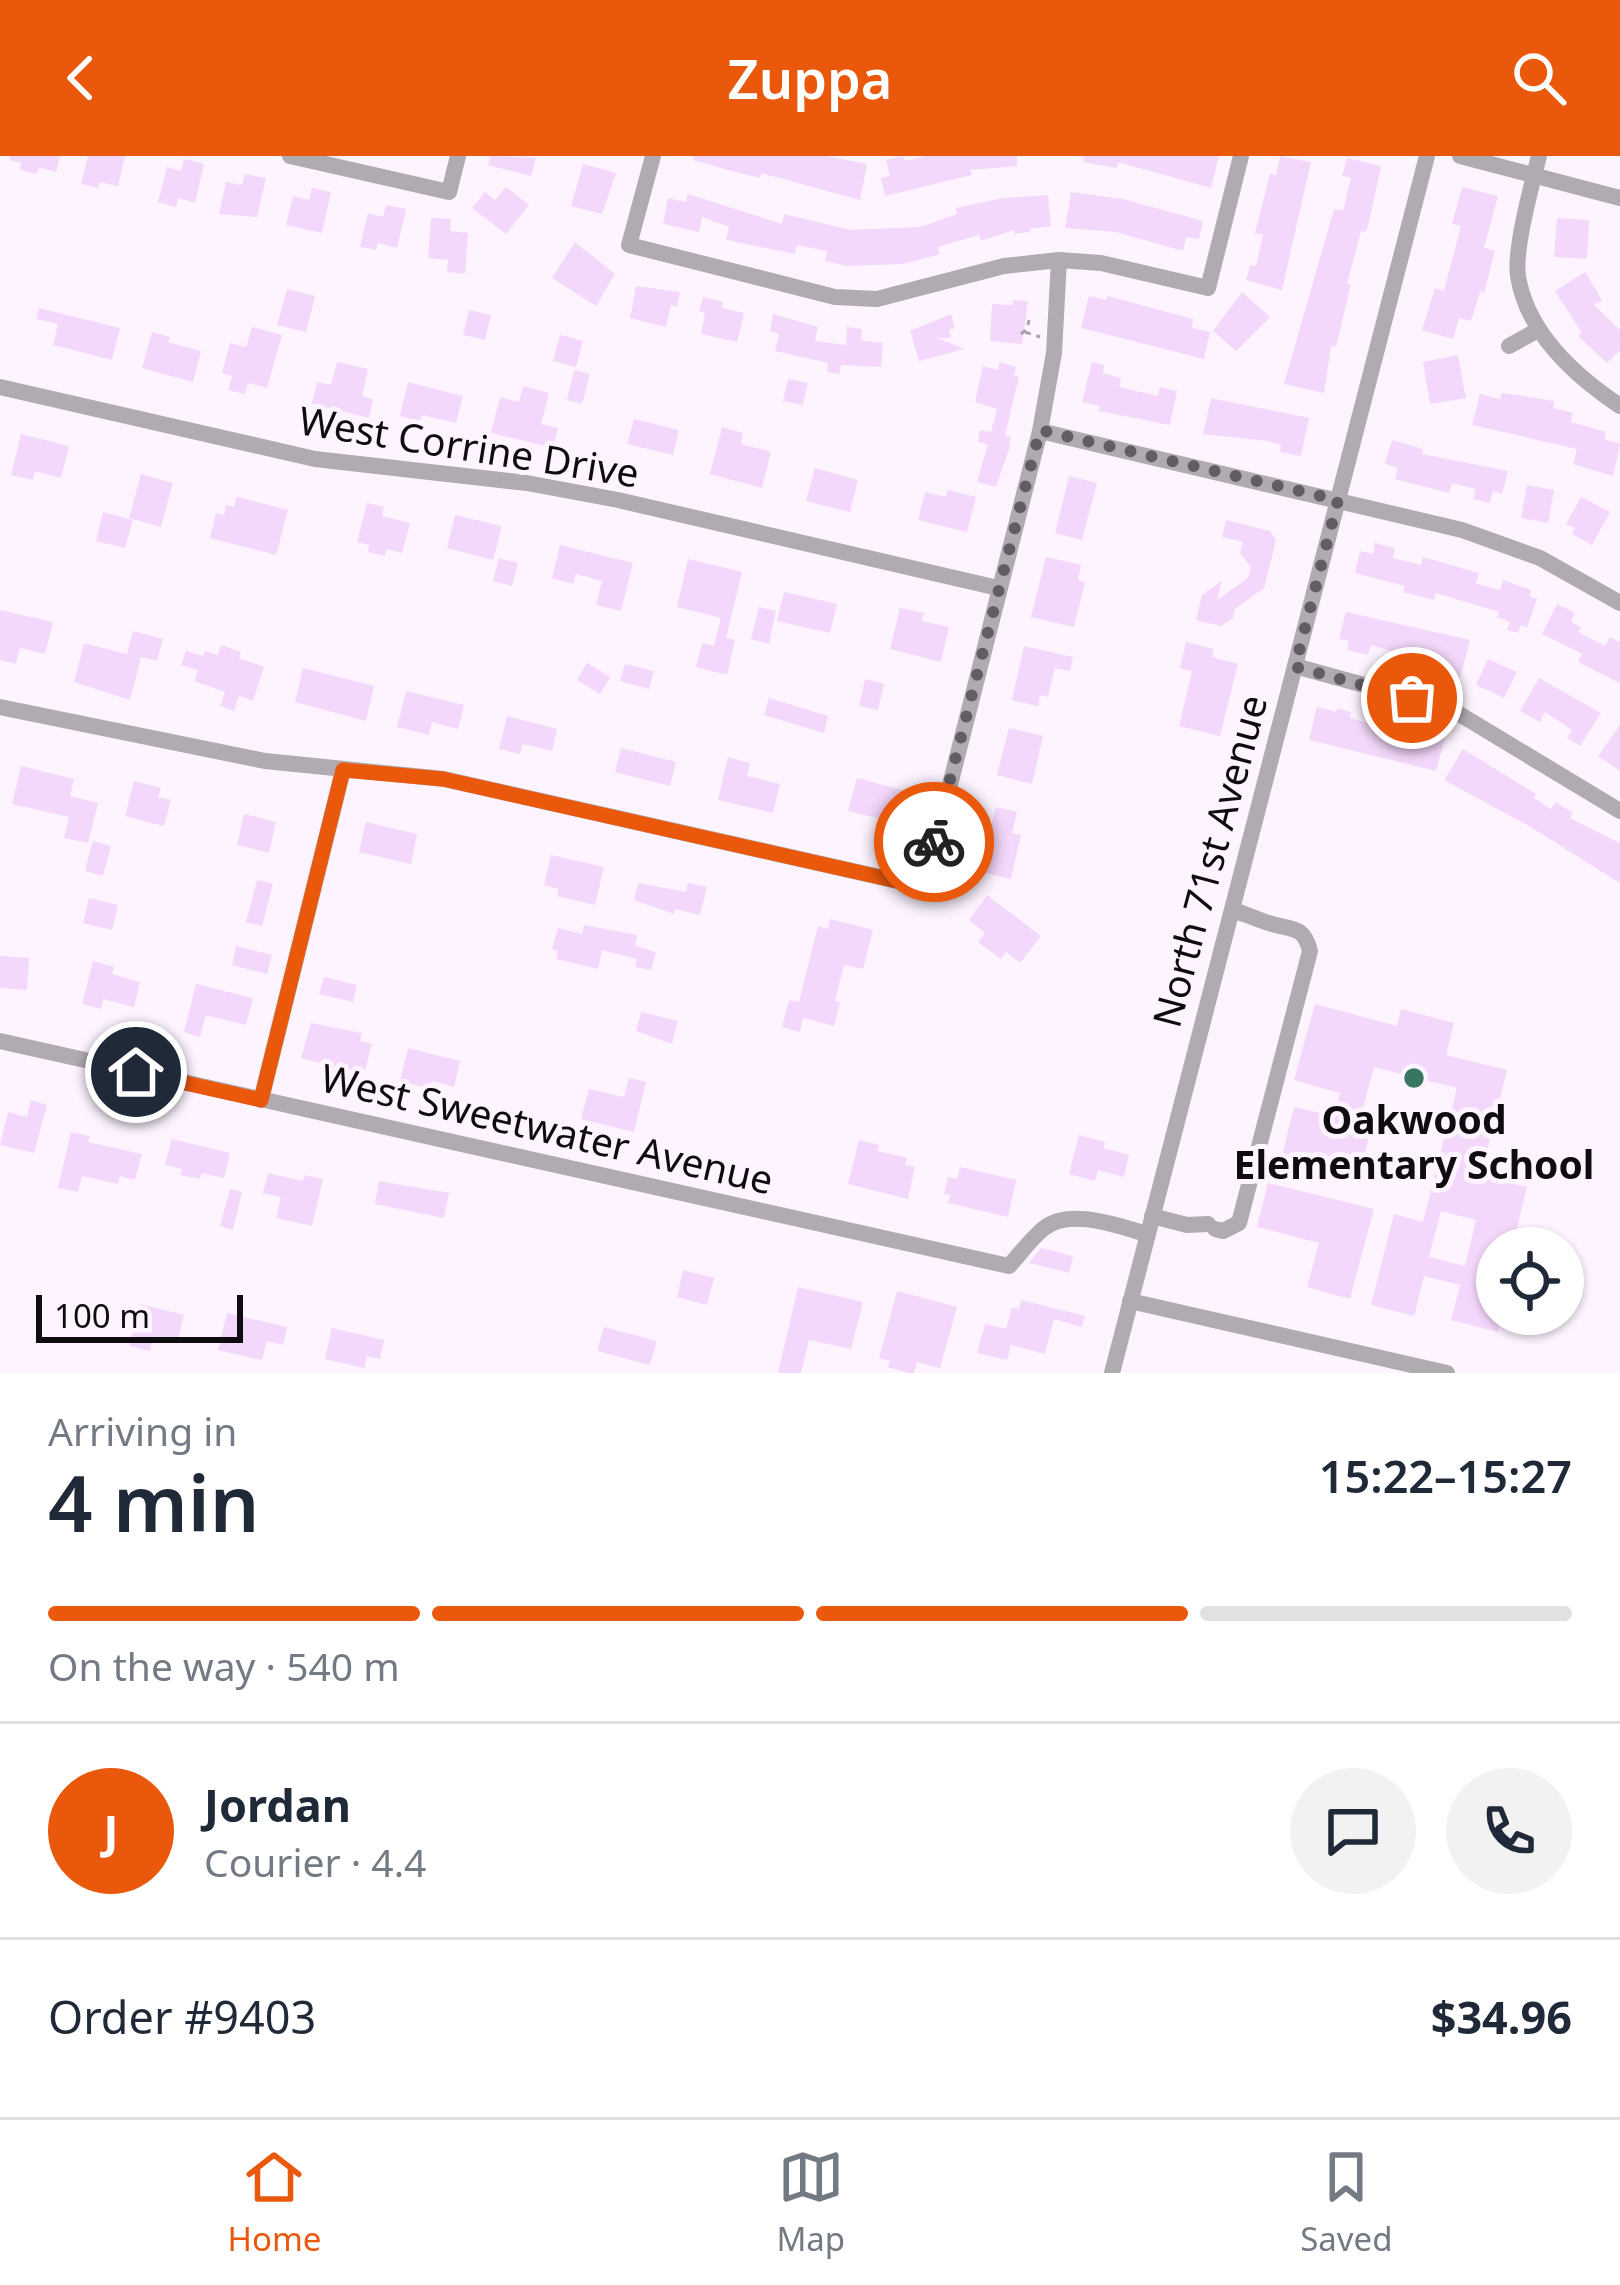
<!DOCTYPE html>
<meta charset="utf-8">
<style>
body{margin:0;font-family:"Noto Sans",sans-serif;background:#f2f2f3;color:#1f2937;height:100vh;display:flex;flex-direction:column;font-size:45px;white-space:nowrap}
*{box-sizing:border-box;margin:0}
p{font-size:39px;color:#747a83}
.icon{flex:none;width:66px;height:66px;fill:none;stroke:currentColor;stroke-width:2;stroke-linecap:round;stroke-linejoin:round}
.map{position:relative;height:1217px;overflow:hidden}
.side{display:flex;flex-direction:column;background:#fff;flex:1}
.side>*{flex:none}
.controls{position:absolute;left:1476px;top:1071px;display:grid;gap:24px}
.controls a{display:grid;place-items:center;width:108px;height:108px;border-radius:50%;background:#fff;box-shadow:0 3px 9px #0004;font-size:60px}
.scale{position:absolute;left:36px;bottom:30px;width:207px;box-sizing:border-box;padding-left:12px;border:6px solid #0f0c0f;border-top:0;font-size:33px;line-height:42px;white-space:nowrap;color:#0f0c0f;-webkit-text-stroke:9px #fdf4ff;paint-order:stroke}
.pin{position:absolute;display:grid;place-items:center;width:102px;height:102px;color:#fff;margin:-51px;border:6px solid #fff;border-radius:50%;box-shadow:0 3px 12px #0007}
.courier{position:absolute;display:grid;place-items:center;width:120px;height:120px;margin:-60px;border:9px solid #ea580c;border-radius:50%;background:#fff;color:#222;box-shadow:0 3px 15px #0007}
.headline em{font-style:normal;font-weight:600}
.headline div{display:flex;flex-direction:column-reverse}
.headline{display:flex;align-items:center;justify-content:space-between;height:204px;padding:0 48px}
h1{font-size:78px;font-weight:600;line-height:90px}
.bar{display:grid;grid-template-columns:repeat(4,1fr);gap:18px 12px;align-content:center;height:144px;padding:0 48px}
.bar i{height:15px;border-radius:9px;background:#e0e1e3}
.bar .selected{background:#ea580c}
.bar p{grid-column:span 4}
.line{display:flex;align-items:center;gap:30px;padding:0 48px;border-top:3px solid #e0e1e3}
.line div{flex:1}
.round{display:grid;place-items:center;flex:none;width:126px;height:126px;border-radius:63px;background:#f2f2f3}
header{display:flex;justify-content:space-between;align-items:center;height:156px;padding:0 48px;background:#ea580c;color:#fff;font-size:54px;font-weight:600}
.tabs{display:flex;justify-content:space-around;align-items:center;height:168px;border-top:3px solid #e0e1e3;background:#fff;font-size:33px;color:#747a83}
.tabs a{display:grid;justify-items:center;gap:6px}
.tabs .selected{color:#ea580c}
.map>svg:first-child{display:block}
.building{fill:#f4d8fb;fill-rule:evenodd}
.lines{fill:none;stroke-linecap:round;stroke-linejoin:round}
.path{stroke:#a7a1a9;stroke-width:3;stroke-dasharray:6 6;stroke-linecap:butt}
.minor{stroke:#afabb0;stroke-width:16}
.done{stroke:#625d63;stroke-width:12;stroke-dasharray:0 21.6}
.route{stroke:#ea580c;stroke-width:15}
.poi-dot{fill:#397662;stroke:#fdf4ff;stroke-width:4.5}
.labels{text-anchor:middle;stroke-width:10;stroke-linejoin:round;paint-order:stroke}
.street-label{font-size:39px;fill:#0f0c0f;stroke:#fdf4ff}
.poi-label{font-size:39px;font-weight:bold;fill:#0f0c0f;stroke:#fdf4ff}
</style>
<header><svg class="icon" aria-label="back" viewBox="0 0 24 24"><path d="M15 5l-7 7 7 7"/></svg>Zuppa<svg class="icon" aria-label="search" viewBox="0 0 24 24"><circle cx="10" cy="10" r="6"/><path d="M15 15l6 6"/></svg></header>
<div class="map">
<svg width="1620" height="1217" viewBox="0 0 1620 1217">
<rect width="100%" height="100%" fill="#fdf4ff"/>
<g class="building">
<path d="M10 0H60L56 16 39 11 37 18 20 14 21 7 10 4Z"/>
<path d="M88 0H125L118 30 100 26 98 32 81 28Z"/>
<path d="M490 0 536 2 531 20 488 9Z"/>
<path d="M694 0H826L867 8 860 44 761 17 760 22 724 13 693 4Z"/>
<path d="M903 0 905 5 926 0H1017V10L970 14 972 19 885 40 881 22 890 20 886 4Z"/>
<path d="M1084 0H1219L1211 32 1118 6 1117 12 1083 6Z"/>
<path d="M1280 0 1311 6 1282 134 1246 124 1250 109 1256 110 1263 79 1255 77 1270 18 1276 19Z"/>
<path d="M1347 2 1381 10 1370 62 1366 76 1361 75 1347 128H1351L1336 191 1331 190 1324 237 1284 228 1334 53 1343 55 1351 22 1342 20Z"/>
<path d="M184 3 204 8 195 47 178 42 176 51 158 46 167 11 181 15Z"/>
<path d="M583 8 616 17 602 58 571 50Z"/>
<path d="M245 18 266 22 257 61 219 58 226 26 242 29Z"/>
<path d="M506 31 529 49 506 78 472 52 485 36 495 44Z"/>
<path d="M1462 31 1498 40 1484 92 1495 95 1484 137 1480 136 1471 165 1459 162 1453 183 1422 174 1435 132 1444 135 1461 70 1452 68Z"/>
<path d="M312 32 331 36 322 77 286 69 293 40 309 44Z"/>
<path d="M1071 36 1123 43 1203 65 1199 83 1186 81 1183 95 1116 76 1065 72Z"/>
<path d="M688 38 782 68 784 58 850 74 920 71 957 58 956 52 1003 42 1048 39 1051 70 1029 73 1030 76 1015 78 1014 74 981 85 979 79 938 91 940 98 903 108 847 110 825 105 827 95 797 89 795 98 726 84 729 71 702 61 699 76 663 68 668 42 686 46Z"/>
<path d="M386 49 406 53 397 92 378 87 376 94 360 91 368 57 383 61Z"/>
<path d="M431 62 451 63 450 75 468 77 465 118 447 116 448 104 428 102Z"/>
<path d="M1557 62 1589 64 1587 103 1554 101Z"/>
<path d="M575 86 615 118 596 150 552 122Z"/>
<path d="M1585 116 1602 144 1594 149 1620 174V194L1607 207 1578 180 1582 177 1555 135Z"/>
<path d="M636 130 680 136 677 151 671 149 666 171 630 162Z"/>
<path d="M287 133 315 140 306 176 277 169Z"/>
<path d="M1242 136 1270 161 1236 195 1213 175Z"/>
<path d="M1089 140 1106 144 1107 140 1193 163 1192 172 1210 176 1204 203 1081 172Z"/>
<path d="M703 141 723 146 722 152 744 157 737 186 701 178 705 157 699 155Z"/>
<path d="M1013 144 1028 145 1022 188 990 185 992 148 1013 149Z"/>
<path d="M39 152 120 172 112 204 53 189 58 168 36 163Z"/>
<path d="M469 154 491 159 485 184 463 179Z"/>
<path d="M773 158 818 171 815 185 846 189 847 171 862 173 861 184 883 187 881 211 841 209 840 218 827 216 828 207 775 195 779 178 770 175Z"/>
<path d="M951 158 955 172 949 174 951 182H937L965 193 919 205 910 175Z"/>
<path d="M252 171 282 179 267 232 248 227 245 238 228 234 232 220 222 217 230 187 246 191Z"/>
<path d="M152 176 170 181 168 186 201 195 193 226 142 212Z"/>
<path d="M560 179 583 185 576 211 553 205Z"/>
<path d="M1458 199 1466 242 1430 248 1423 206Z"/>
<path d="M337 206 368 213 362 240 373 243 369 262 312 248 317 226 331 229Z"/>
<path d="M1000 206 1016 211 1014 219 1019 221 1005 279 1011 281 1009 293 996 331 977 326 988 288 978 286 980 274 991 276 997 253 975 246 983 210 998 214Z"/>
<path d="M1092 206 1104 209 1103 217 1121 222 1119 231 1158 240 1160 231 1177 235 1170 269 1099 255 1100 250 1082 246Z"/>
<path d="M574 214 590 218 582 248 567 244Z"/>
<path d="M788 223 808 227 803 249 783 245Z"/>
<path d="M408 226 463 240 456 267 422 259 420 265 400 260Z"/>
<path d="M523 230 549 237 541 268 558 272 553 292 491 277 500 241 519 246Z"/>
<path d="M1502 237 1555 245 1553 252 1573 257 1571 266 1606 276 1604 283 1620 288 1613 320 1573 308 1577 293 1472 269 1480 238 1500 243Z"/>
<path d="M1211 242 1309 262 1301 300 1280 296 1281 289 1268 285 1203 278Z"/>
<path d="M634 263 679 274 673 299 627 288Z"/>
<path d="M722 271 743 277 741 288 771 296 762 332 710 318Z"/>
<path d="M21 278 69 290 61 322 35 315 33 324 11 319Z"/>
<path d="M1392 284 1423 293 1422 298 1508 315 1502 338 1493 335 1490 347 1473 343 1476 333 1452 327 1449 337 1395 323 1398 312 1385 308Z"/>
<path d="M815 312 858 324 850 356 806 345Z"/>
<path d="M141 318 173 327 161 371 129 362Z"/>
<path d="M1069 320 1097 327 1082 384 1055 377Z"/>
<path d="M1527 329 1554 334 1548 367 1521 362Z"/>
<path d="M948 334 976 341 967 376 918 364 925 336 946 341Z"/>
<path d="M237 341 288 354 276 399 210 382 216 357 224 359 226 349 234 351Z"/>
<path d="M1581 341 1610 356 1592 389 1572 378 1575 372 1566 368Z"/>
<path d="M367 347 384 351 382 360 410 367 402 397 386 393 385 400 368 396 369 389 357 386Z"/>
<path d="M103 356 133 364 125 392 96 385Z"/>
<path d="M455 359 502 370 493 404 447 392Z"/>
<path d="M1226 364 1270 375 1276 384 1264 432 1235 453 1233 462 1221 470 1196 464 1202 439 1222 425 1217 444 1248 422 1251 411 1240 397 1243 386 1222 381Z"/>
<path d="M1375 387 1395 392 1393 402 1421 409 1423 401 1479 417 1476 428 1500 434 1503 424 1531 434 1529 440 1537 443 1527 472 1521 469 1518 477 1507 474 1510 466 1497 461 1499 456 1436 437 1434 444 1403 436 1405 430 1355 417 1360 395 1373 398Z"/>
<path d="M560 389 633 407 621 455 596 449 602 425 576 418 573 428 552 422Z"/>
<path d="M1046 401 1081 409 1078 424 1085 426 1074 471 1031 461Z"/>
<path d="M499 402 518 407 512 430 493 425Z"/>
<path d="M688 403 742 416 726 482 735 484 727 519 696 511 702 487 714 490 721 462 677 451Z"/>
<path d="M784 436 837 448 830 477 777 465Z"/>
<path d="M1557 448 1575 457 1571 466 1581 471 1578 476 1605 490 1610 481 1620 486V527L1578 506 1582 498 1542 478Z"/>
<path d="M759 451 776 455 769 488 751 483Z"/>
<path d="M900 452 924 457 922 465 949 471 941 506 890 493Z"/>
<path d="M0 454 53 466 45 498 20 492 16 508 0 504Z"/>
<path d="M1346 456 1470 484 1460 522 1440 517 1443 508 1416 501 1414 510 1395 505 1398 497 1371 489 1368 499 1347 494 1349 485 1339 483Z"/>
<path d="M133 475 163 483 157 505 141 501 130 544 74 526 84 487 127 498Z"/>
<path d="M1186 486 1214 493 1212 501 1238 508 1220 580 1179 570 1192 515 1180 512Z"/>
<path d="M221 489 241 496 239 502 264 511 253 545 239 540 234 555 220 550 225 536 194 525 198 514 181 509 186 495 203 500 205 495 218 499Z"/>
<path d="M1024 490 1073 501 1070 515 1055 512 1048 541 1040 539 1038 550 1012 544Z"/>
<path d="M1488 503 1517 516 1504 542 1476 529Z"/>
<path d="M587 507 610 521 600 538 577 524Z"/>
<path d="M625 508 654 515 649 533 620 525Z"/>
<path d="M303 512 374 530 366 565 295 546Z"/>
<path d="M1539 522 1601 557 1580 590 1567 582 1572 574 1545 556 1540 566 1520 555Z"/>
<path d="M865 523 884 528 878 554 859 550Z"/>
<path d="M406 535 464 549 458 573 432 566 429 579 397 571Z"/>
<path d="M769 542 828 560 824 577 764 559Z"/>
<path d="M1317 551 1336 556 1337 552 1351 556 1350 562 1385 572 1387 566 1402 570 1400 575 1445 582 1436 615 1309 584Z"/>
<path d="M507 560 557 573 552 595 523 588 520 598 499 593Z"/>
<path d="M1620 569V615L1598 600Z"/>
<path d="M1009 572 1043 580 1032 628 997 619Z"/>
<path d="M621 592 676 606 670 630 615 616Z"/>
<path d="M1463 593 1536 638 1534 642 1551 653 1556 646 1573 657 1570 662 1620 687V727L1529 670 1444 624Z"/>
<path d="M728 601 750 607 747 620 780 628 773 657 718 644Z"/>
<path d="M21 610 74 623 70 640 98 647 88 687 64 682 69 661 12 648Z"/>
<path d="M857 622 910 636 902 668 848 655Z"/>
<path d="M134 625 161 632 158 641 171 644 164 670 125 660Z"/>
<path d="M996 651 1017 656 1012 677 1021 679 1011 723 981 716 985 697 973 694 979 669 991 672Z"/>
<path d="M244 658 276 666 269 697 237 689Z"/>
<path d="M366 666 417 678 411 708 359 696Z"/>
<path d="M93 685 111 690 103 720 85 715Z"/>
<path d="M551 699 604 711 595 749 557 740 559 733 544 729Z"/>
<path d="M257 724 273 728 262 770 246 766Z"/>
<path d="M638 727 686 736 688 727 707 731 700 759 675 753 674 758 634 744Z"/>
<path d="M987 739 1041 780 1020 807 1006 796 1001 803 978 786 985 777 969 764Z"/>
<path d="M89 742 118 749 112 774 83 767Z"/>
<path d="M830 763 873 774 863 813 844 809 835 845 840 846 834 870 803 862 800 876 782 871 789 844 799 846 818 770 828 773Z"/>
<path d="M584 769 637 779 635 790 656 796 651 814 635 811 637 803 602 794 598 813 556 803 558 795 552 793 558 772 582 778Z"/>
<path d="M236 790 272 799 267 818 232 809Z"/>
<path d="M0 800 29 802 27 834 0 832Z"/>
<path d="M93 805 114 811 112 818 140 826 134 851 103 843 101 853 82 848Z"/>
<path d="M324 821 357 829 353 846 319 838Z"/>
<path d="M196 828 253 842 246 869 206 859 200 881 184 876Z"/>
<path d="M1315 848 1397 870 1401 853 1454 867 1446 899 1507 914 1481 1020 1527 1031 1512 1092H1497V1158H1502L1498 1176 1451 1164 1460 1129 1424 1120 1414 1160 1371 1149 1394 1058 1423 1066 1457 932 1374 911 1359 967 1372 970 1358 1024 1281 1004 1294 951 1334 960 1340 937 1294 924ZM1441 1055 1476 1064 1465 1110 1429 1101Z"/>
<path d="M641 856 678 865 672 888 636 875Z"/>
<path d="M311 867 362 877 360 885 372 888 364 918 301 902Z"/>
<path d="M408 892 460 905 454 931 432 925 431 933 400 925Z"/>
<path d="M629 922 646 926 634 976 581 963 589 933 624 941Z"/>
<path d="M31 944 47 949 34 997 0 989 8 956 27 961Z"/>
<path d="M71 976 90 980 88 986 142 998 135 1024 120 1020 118 1028 82 1020 78 1036 58 1032Z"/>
<path d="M1079 979 1105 986 1103 992 1129 999 1124 1021 1098 1014 1095 1025 1069 1018Z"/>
<path d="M172 983 230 997 224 1022 202 1017 200 1023 180 1019 182 1013 165 1009Z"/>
<path d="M859 984 879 989 878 995 907 1002 905 1009 915 1011 908 1043 848 1028Z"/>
<path d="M960 1011 1016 1024 1008 1061 948 1047 950 1039 944 1038 948 1021 957 1023Z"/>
<path d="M268 1017 303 1025 304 1019 323 1023 312 1070 276 1062 281 1041 263 1037Z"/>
<path d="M379 1025 449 1037 444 1062 375 1048Z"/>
<path d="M1268 1027 1374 1053 1350 1143 1307 1131 1319 1087 1257 1071Z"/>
<path d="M230 1033 242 1036 233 1074 220 1070Z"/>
<path d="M1041 1092 1073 1100 1069 1117 1029 1107Z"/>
<path d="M683 1114 714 1122 707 1149 677 1141Z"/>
<path d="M798 1131 863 1146 851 1193 809 1184 801 1217H778Z"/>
<path d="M897 1135 957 1151 940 1212 917 1206 914 1217H908L888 1211 890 1205 879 1202Z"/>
<path d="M1021 1144 1085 1160 1082 1171 1054 1163 1045 1198 1011 1189 1007 1204 977 1197 985 1168 1006 1173 1012 1152 1019 1153Z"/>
<path d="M140 1148 184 1159 177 1187 153 1181 150 1195 129 1190Z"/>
<path d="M227 1157 287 1171 283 1189 267 1185 262 1204 218 1194Z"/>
<path d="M604 1171 657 1185 650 1209 597 1195Z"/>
<path d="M332 1172 384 1184 380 1203 367 1200 364 1212 325 1203Z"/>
</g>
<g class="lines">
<g class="path">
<path d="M1025 176 1040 181"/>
<path d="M1021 178 1027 173 1029 164"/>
</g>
<g class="minor">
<path d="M290 0 449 36 458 0"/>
<path d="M653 0 629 89 835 141 877 143 1004 110 1059 104 1101 107 1208 132 1241 0"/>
<path d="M1460 0 1620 42"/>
<path d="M1539 0C1532 28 1514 93 1518 120 1527 177 1575 220 1620 250"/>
<path d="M1509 190 1538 174"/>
<path d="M0 231 315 303 527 327 618 344 998 432"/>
<path d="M1040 275 1462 374 1540 402 1620 447"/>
<path d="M1295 510 1451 553 1620 655"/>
<path d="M0 551 265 605 444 623 924 731 1040 275 1054 197 1059 104"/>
<path d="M0 885 1009 1110C1020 1098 1030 1084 1043 1073 1069 1051 1118 1070 1147 1078"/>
<path d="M261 944 343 614"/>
<path d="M1152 1060 1187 1069 1208 1068"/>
<path d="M1215 1073 1223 1075 1239 1067 1310 795C1304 770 1293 774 1272 768 1259 764 1246 758 1232 754"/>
<path d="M1130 1145 1447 1217"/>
<path d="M1112 1217 1427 0"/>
</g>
</g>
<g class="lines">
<path class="done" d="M934 686 1040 274 1338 344 1295 511 1412 542"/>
<path class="route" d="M136 916 261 944 343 614 443 623 924 731 934 686"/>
</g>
<circle class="poi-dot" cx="1414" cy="922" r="12"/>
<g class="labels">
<g class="street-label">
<text transform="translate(469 291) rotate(9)" y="14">West Corrine Drive</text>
<text transform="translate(1210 705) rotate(-75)" y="14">North 71st Avenue</text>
<text transform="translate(547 973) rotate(13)" y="14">West Sweetwater Avenue</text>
</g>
<g class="poi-label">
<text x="1414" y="978">Oakwood<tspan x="1414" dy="45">Elementary School</tspan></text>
</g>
</g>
</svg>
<div class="controls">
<a><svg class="icon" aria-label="locate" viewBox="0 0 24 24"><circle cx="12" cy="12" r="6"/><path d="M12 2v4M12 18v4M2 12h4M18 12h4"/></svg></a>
</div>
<div class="scale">100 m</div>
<div class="pin" style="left:1412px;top:542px;background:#ea580c"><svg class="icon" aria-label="bag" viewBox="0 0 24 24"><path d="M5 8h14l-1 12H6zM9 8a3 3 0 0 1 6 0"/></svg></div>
<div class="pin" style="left:136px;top:916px;background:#1f2937"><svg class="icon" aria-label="home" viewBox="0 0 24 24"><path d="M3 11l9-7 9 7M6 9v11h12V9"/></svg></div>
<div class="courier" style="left:934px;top:686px"><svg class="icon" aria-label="bike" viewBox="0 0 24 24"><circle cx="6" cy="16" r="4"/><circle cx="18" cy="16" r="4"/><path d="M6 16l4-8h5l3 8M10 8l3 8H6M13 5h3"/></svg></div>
</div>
<section class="side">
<div class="headline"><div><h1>4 min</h1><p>Arriving in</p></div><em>15:22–15:27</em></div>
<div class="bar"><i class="selected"></i><i class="selected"></i><i class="selected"></i><i></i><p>On the way · 540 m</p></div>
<div class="line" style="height:216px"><b class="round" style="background:#ea580c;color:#fff">J</b><div><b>Jordan</b><p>Courier · 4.4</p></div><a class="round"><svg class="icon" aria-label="chat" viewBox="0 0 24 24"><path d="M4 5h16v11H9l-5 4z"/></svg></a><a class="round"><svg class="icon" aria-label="phone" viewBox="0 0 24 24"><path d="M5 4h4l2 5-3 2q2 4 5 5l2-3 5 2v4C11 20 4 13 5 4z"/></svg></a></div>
<div class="line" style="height:156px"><div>Order #9403</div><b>$34.96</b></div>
</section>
<nav class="tabs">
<a class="selected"><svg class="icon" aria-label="home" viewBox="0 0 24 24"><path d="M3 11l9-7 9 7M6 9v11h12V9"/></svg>Home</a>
<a><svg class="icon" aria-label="map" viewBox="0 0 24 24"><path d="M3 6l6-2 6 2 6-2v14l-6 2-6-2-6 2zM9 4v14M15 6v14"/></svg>Map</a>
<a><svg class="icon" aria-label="saved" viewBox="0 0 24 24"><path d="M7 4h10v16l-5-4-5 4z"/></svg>Saved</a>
</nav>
